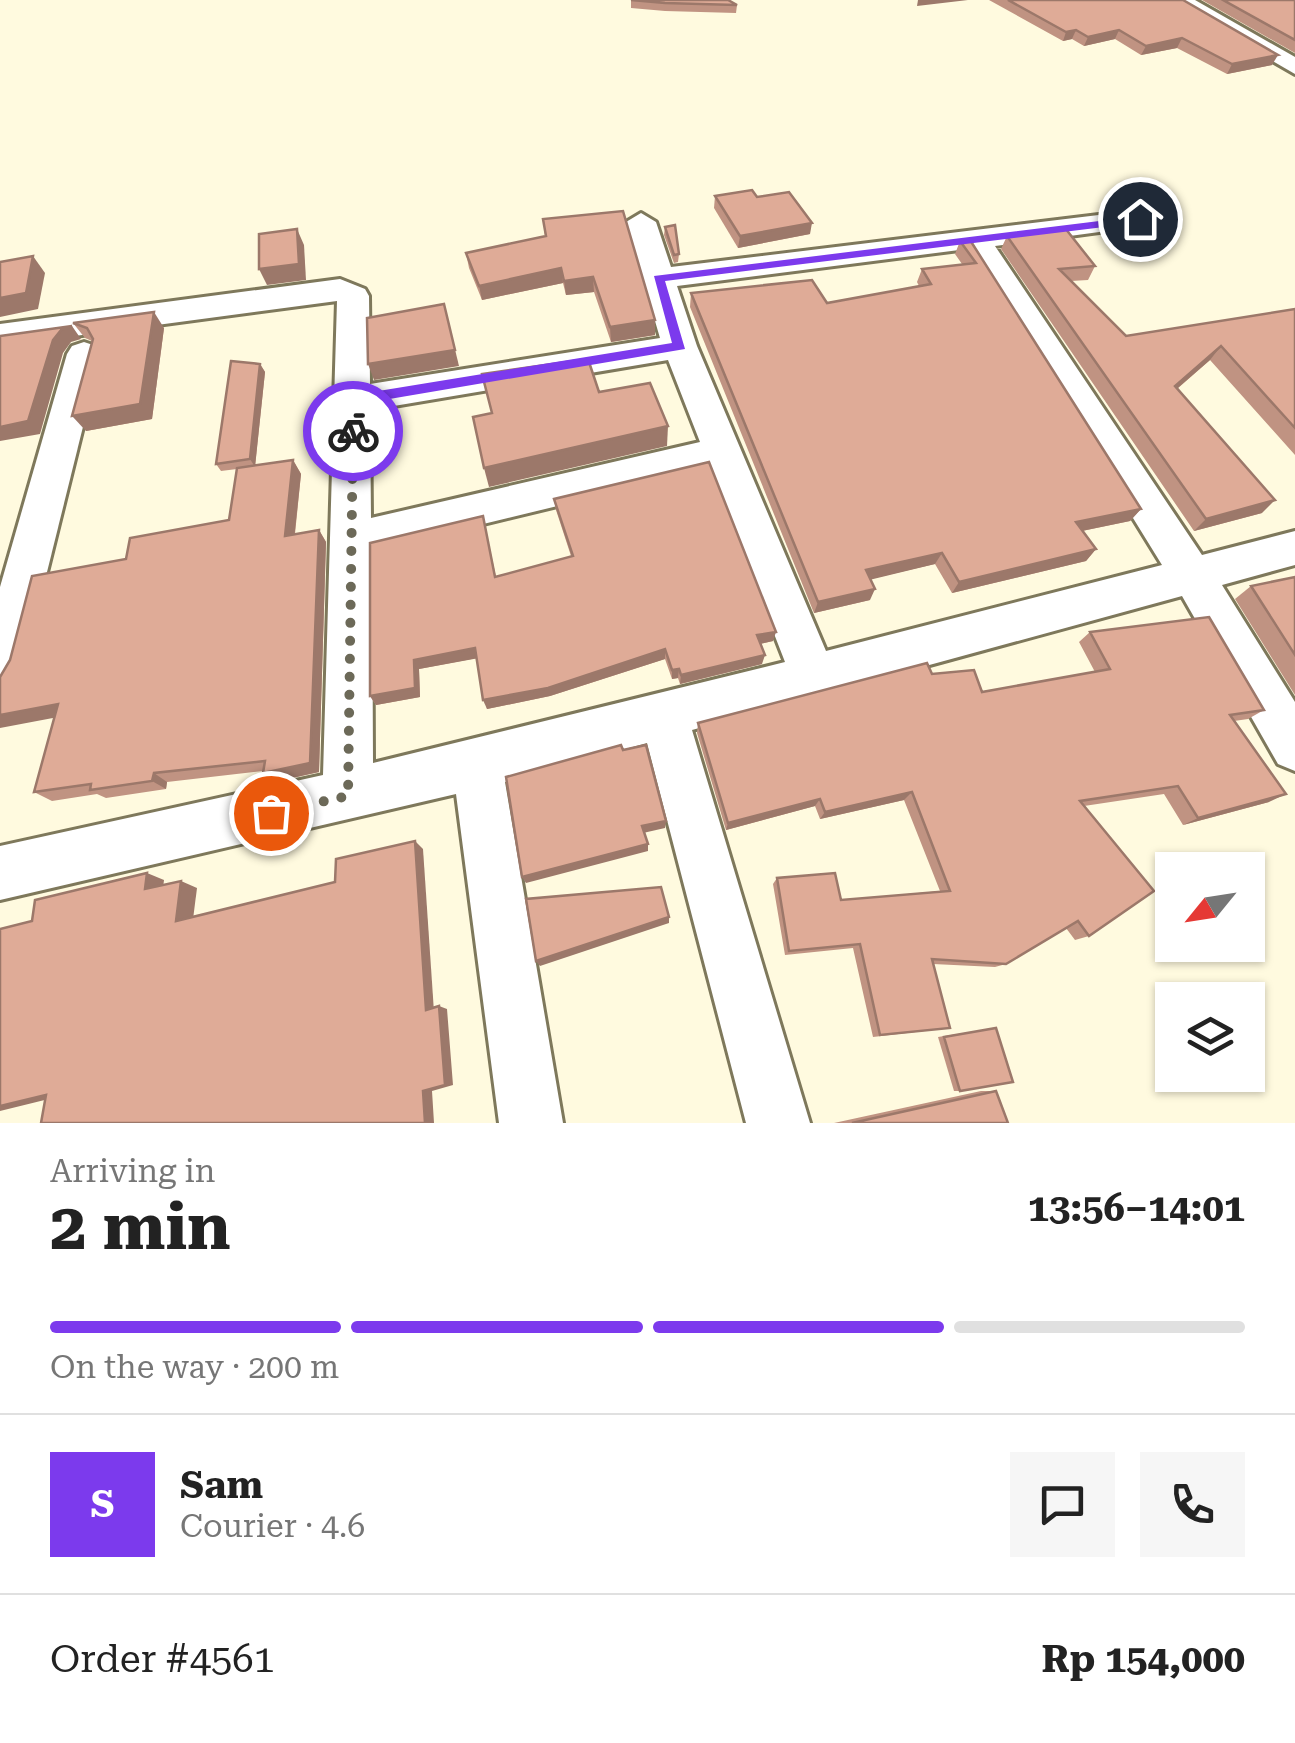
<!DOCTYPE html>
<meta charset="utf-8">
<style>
body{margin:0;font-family:"Roboto Serif",serif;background:#f6f6f6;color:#222;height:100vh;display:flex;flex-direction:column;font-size:38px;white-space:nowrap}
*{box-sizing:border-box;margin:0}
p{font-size:32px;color:#767676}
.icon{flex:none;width:55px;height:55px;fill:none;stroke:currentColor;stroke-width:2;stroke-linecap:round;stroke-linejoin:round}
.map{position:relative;height:1123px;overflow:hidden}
.drawer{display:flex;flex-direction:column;background:#fff;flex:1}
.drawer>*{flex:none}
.needle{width:65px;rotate:240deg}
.controls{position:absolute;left:1155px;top:852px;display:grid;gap:20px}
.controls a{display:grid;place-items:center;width:110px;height:110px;border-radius:0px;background:#fff;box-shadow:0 2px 8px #0004;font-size:50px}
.pin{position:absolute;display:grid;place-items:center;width:85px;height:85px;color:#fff;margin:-42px;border:5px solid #fff;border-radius:50%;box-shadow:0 2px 10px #0007}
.courier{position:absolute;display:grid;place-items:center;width:100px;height:100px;margin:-50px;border:8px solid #7c3aed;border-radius:50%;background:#fff;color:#222;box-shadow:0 2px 12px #0007}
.overview em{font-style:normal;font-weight:700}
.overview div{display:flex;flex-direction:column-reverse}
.overview{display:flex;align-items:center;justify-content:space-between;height:170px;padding:0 50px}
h1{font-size:65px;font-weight:700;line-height:75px}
.bar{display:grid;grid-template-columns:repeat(4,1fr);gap:15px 10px;align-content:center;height:120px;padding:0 50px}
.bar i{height:12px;border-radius:8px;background:#e0e0e0}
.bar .on{background:#7c3aed}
.bar p{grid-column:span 4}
.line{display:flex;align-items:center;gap:25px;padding:0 50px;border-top:2px solid #e0e0e0}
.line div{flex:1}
.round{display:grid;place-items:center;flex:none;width:105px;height:105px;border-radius:0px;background:#f6f6f6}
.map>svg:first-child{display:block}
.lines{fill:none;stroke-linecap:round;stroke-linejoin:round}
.minor-casing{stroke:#7e785b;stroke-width:6}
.minor{fill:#fff;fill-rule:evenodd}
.wall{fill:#c09382}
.shaded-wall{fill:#9c786a}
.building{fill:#dfab97;stroke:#9c786a;stroke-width:2.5}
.route{fill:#7c3aed}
.done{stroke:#6c6958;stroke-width:10;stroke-dasharray:0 18}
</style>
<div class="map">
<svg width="1295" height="1123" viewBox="0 0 1295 1123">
<rect width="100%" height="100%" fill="#fffadf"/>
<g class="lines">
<g class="minor-casing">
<g id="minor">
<path d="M1168 0H1195L1295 57V74Z"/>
<path d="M1140 210 1155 219 1151 225 995 246 1202 555 1295 531V565L1222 585 1295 702V771L1278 764 1182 596 692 730 810 1123H746L647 743 505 782 563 1123H499L456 794 0 900V846L323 775 337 301 0 346V324L340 279 365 289 369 296 370 384 660 338 626 222 641 213 656 222 671 267ZM967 249 1162 565 826 651 697 346 677 286ZM668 360 700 442 371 518 370 410ZM710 469 785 662 373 763 372 551Z"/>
<path d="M84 342 96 346 101 354 23 669 16 684 0 690V587L67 354 72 346Z"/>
</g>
</g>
<use href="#minor" class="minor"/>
</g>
<g class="wall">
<path d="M631 0 737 5 736 13 665 11 631 8Z"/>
<path d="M989 0H1183L1272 65 1227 74 1177 48 1141 55 1115 39 1084 46 1072 39 1063 41Z"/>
<path d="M1202 0H1295V53Z"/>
<path d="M715 196 757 197 810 234 738 248 714 208Z"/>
<path d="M543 219 655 335 611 342 594 292 566 295 563 283 482 300 469 268 466 253 545 236Z"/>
<path d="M665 227 679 254 678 262 674 263 664 235Z"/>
<path d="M1007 236 1095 266 1088 280 1071 281 1126 336 1295 309V455L1210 360 1177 389 1262 513 1194 531 1001 249Z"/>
<path d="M970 240 1141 509 1130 521 1082 531 1096 549 1086 561 952 593 935 564 870 579V600L814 613 690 307 691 293 827 303 919 286 917 282 922 269 962 264 955 254 960 241Z"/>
<path d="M73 323 164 328 152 419 86 431 92 341 85 338Z"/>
<path d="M260 364 265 372 255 466 293 460 301 474 295 534 319 530 326 542 319 772 274 782 263 773V771L167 782 166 789 106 798 97 794 52 801 34 792 55 717 10 660 126 559 229 520 237 469 221 471 216 464Z"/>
<path d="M554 499 773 641 760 644 762 664 680 684 678 678 672 679 665 659 550 696 487 709 477 658 419 669 420 697 376 705 370 696 483 516 496 577 571 556 556 510Z"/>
<path d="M1295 577V695L1235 599 1251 586Z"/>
<path d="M1090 632 1264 710 1248 719 1234 721 1269 802 1183 825 1164 794 1084 806 1089 936 1075 940 1066 928 1006 964 995 967 933 964 950 1028 873 1037 853 948 785 955 773 884 777 878 841 900 940 891 904 800 820 819 815 806 726 830 697 733 698 723 932 674 982 692 1095 672 1079 642Z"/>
<path d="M996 1028 960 1091H954L938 1037Z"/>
<path d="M981 1091H996L1008 1123H834Z"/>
</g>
<g class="shaded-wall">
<path d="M918 0H968L917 6Z"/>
<path d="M1076 30 1072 39 1063 41 1066 32Z"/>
<path d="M1119 30 1115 39 1084 46 1088 37Z"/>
<path d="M1182 38 1177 48 1141 55 1146 46Z"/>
<path d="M1278 55 1272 65 1227 74 1232 64Z"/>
<path d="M812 223 810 234 738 248 740 236Z"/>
<path d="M297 229 304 245 306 280 267 285 259 269Z"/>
<path d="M33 256 45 273 38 309 0 317V298Z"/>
<path d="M561 268 563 283 482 300 479 286Z"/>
<path d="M593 277 594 292 566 295 564 281Z"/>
<path d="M444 304 459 366 374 380 368 364Z"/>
<path d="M154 312 164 328 152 419 86 431 72 416Z"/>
<path d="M655 320V335L611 342 610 327Z"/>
<path d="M72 326 81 339 71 342 63 353 40 434 0 441V427L53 340 61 330Z"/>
<path d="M1221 346 1210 360 1165 399 1175 386Z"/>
<path d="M260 364 265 372 255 467 250 459Z"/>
<path d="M668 426 667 446 489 487 484 468Z"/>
<path d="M293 460 301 474 293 549 285 536Z"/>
<path d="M1275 500 1262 513 1194 531 1206 519Z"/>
<path d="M1141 509 1130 521 1067 534 1076 522Z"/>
<path d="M319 530 326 542 319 772 274 782 263 773Z"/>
<path d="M1096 549 1086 561 952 593 959 582Z"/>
<path d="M942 553 935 564 861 582 866 570Z"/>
<path d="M875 589 870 600 814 613 818 602Z"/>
<path d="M776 632 773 641 755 645 757 635Z"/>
<path d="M475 648 479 658 419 669 420 697 376 705 370 696 414 660Z"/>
<path d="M665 649V659L550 696 487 709 483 700Z"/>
<path d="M765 655 762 664 680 684 681 675Z"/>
<path d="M679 669 678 678 672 679V670Z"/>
<path d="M58 704 74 714 0 728V715Z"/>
<path d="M154 773 167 782 166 789 152 781Z"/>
<path d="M912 792 904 800 820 819 825 812Z"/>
<path d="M1286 794 1269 802 1183 825 1198 818Z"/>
<path d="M820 799 815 806 726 830 728 823Z"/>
<path d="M666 821 665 828 643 833 642 826Z"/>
<path d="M415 841 423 849 434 1012 426 1010Z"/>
<path d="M648 844V851L526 883 522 877Z"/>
<path d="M147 873 164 880 162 896 145 889Z"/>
<path d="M181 881 197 888 192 927 176 921Z"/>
<path d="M669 917V923L540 966 536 961Z"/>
<path d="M439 1006 447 1009 453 1085 432 1091 434 1123H425L423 1091Z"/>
<path d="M69 1094 0 1111V1106L46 1095Z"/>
</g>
<g class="building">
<path d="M631 0H728L737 5 665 3Z"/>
<path d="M1008 0H1183L1278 55 1232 64 1182 38 1146 46 1119 30 1088 37 1076 30 1066 32Z"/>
<path d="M1223 0H1295V40Z"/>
<path d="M752 190 757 197 789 192 812 223 740 236 715 196Z"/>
<path d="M623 211 655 320 610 327 593 277 564 281 561 268 479 286 466 253 546 236 543 219Z"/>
<path d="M675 225 679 254 674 255 665 227Z"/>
<path d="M1065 228 1095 266 1059 269 1126 336 1295 309V428L1221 346 1175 386 1275 500 1206 519 1007 236Z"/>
<path d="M297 229 299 264 259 269V234Z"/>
<path d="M970 240 1141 509 1076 522 1096 549 959 582 942 553 866 570 875 589 818 602 691 293 812 280 827 303 931 284 922 269 976 263 960 241Z"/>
<path d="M33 256 26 293 0 298V262Z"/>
<path d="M444 304 455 350 368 364 367 318Z"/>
<path d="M154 312 140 404 72 416 93 339 87 328 73 323Z"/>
<path d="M72 326 61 330 53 340 28 421 0 427V336Z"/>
<path d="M588 359 599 392 650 383 668 426 484 468 473 417 492 413 482 374Z"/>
<path d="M231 361 260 364 250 459 216 464Z"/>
<path d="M293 460 285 536 319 530 310 763 263 773 265 761 154 773 152 781 90 790 91 784 34 792 58 704 0 715V677L10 660 32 576 126 559 130 538 229 520 237 468Z"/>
<path d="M709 462 776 632 757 635 765 655 681 675 679 669 672 670 665 649 548 688 483 700 475 648 414 660 415 688 370 696V543L483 516 495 577 573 556 554 499Z"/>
<path d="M1295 577V655L1251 586Z"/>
<path d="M1209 617 1264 710 1230 715 1286 794 1198 818 1178 786 1080 801 1154 891 1089 936 1078 921 1006 964 932 959 950 1028 880 1035 860 944 789 951 777 878 835 873 841 900 950 891 912 792 825 812 820 799 728 823 698 723 927 663 932 674 974 670 982 692 1110 669 1090 632Z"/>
<path d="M621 745 623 750 646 745 666 821 642 826 648 844 522 877 506 777Z"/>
<path d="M415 841 426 1010 439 1006 445 1085 423 1091 425 1123H41L46 1095 0 1106V929L32 921 35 900 147 873 145 889 181 881 176 921 335 882 336 859Z"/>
<path d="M661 887 669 917 536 961 526 899Z"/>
<path d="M996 1028 1013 1082 960 1091 944 1037Z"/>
<path d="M996 1091 1008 1123H852Z"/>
</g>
<path class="route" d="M1140 216 1145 222 665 281 685 349 360 404V431L353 436 346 431 347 400 354 395 672 343 654 276Z"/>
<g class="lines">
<path class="done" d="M271 813 348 796 353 431"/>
</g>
</svg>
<div class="controls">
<a><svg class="needle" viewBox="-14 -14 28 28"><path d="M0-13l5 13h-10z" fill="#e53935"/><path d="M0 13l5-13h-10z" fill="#767676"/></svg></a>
<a><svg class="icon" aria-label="layers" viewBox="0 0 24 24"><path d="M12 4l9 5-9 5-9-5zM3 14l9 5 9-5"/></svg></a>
</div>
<div class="pin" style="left:271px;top:813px;background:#ea580c"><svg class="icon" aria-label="bag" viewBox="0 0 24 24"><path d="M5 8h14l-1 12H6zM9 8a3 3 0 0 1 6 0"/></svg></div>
<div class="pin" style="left:1140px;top:219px;background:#1f2937"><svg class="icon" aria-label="home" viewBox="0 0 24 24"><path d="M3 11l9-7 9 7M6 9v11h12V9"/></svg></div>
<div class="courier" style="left:353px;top:431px"><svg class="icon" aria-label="bike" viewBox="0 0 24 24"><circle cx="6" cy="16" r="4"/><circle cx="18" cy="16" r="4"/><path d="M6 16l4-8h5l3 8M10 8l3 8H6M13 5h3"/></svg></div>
</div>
<section class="drawer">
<div class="overview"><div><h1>2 min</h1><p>Arriving in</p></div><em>13:56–14:01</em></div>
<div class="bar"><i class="on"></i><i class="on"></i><i class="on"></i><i></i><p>On the way · 200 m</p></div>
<div class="line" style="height:180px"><b class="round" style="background:#7c3aed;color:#fff">S</b><div><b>Sam</b><p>Courier · 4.6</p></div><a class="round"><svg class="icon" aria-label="chat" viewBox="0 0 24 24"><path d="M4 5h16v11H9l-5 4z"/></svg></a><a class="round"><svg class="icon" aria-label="phone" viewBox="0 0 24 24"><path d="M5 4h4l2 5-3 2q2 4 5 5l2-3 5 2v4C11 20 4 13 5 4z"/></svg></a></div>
<div class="line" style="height:130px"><div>Order #4561</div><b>Rp 154,000</b></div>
</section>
